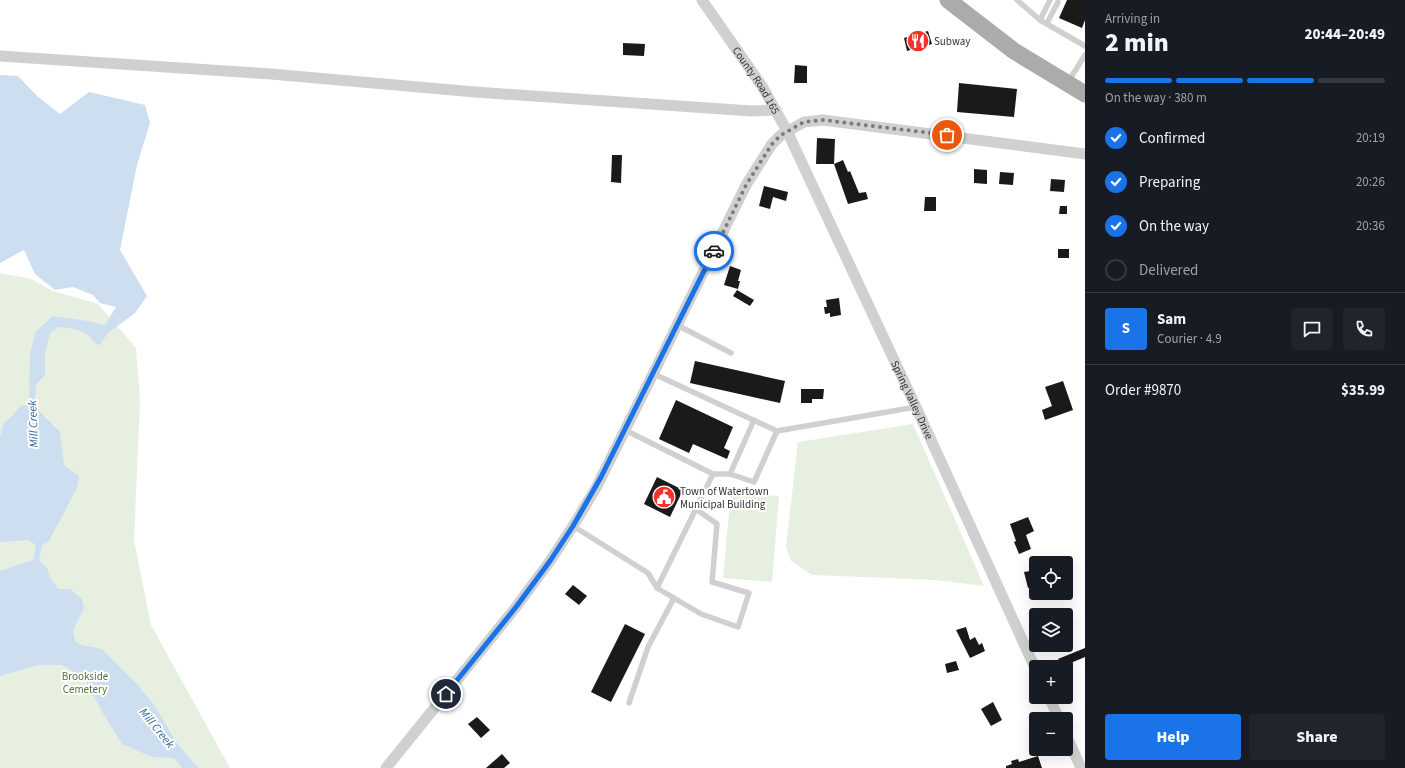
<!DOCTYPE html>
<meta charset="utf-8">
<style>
body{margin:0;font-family:"Source Sans 3",sans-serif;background:#20242c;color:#f1f3f6;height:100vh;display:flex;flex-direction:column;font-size:15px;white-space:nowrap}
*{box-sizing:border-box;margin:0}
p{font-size:13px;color:#9ea1a6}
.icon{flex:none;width:22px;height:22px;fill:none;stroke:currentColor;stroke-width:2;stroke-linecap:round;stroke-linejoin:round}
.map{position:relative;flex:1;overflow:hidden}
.side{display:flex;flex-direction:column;background:#171b24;width:320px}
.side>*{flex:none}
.fabs{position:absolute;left:1029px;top:556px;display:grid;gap:8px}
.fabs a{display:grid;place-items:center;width:44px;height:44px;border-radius:4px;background:#171b24;box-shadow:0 4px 16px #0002;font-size:20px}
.pin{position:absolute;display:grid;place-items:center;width:34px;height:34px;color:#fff;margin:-17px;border:2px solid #fff;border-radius:50%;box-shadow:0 1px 4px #0007}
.courier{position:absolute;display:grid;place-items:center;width:40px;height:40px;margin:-20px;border:3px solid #1a73e8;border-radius:50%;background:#fff;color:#222;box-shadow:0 1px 5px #0007}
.overview em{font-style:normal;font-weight:800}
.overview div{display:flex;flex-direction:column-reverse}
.overview{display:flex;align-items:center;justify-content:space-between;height:68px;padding:0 20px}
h1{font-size:26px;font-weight:800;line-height:30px}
.bar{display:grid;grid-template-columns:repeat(4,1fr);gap:6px 4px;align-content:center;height:48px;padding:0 20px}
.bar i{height:5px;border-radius:3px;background:#363941}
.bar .active{background:#1a73e8}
.bar p{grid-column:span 4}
.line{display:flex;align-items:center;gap:10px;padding:0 20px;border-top:1px solid #363941}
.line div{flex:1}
.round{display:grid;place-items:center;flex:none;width:42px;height:42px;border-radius:4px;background:#20242c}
ol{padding:0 20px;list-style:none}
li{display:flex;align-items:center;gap:12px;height:44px}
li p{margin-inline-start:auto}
li .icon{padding:4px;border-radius:50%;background:#1a73e8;color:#fff;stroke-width:4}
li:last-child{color:#9ea1a6}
li i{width:22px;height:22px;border:2px solid #363941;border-radius:50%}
.action{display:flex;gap:8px;margin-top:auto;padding:8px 20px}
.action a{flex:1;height:46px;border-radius:4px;background:#1a73e8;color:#fff;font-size:16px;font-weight:800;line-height:46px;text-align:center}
.action a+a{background:#20242c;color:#f1f3f6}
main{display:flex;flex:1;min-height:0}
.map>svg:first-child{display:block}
.green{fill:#e7f0e0}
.water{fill:#ccdef0}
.building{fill:#1a1a1a}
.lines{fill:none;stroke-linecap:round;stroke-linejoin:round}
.lane{stroke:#d0d0d0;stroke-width:5.5}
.street{stroke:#d0d0d0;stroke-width:11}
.primary{stroke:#ababab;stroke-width:17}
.done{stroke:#7a7a7a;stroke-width:4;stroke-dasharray:0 7.2}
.route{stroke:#1a73e8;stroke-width:5}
.labels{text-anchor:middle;stroke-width:4;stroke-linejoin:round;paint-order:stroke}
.poi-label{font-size:11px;fill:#333;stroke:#fff;text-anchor:start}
.street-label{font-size:11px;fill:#333;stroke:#fff}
.park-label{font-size:11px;fill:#4f733b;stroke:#fff}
.water-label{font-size:12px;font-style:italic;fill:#386b9e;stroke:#fff}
</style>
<main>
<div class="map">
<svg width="1085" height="768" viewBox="0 0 1085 768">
<rect width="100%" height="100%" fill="#fff"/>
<g class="green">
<path d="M0 273 31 279 53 291 98 304 136 348 140 400 134 540 151 625 230 768H0Z"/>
<path d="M913 424 984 586 935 580 812 575 791 561 786 547 798 442Z"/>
<path d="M731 492 779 496 772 582 723 578Z"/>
</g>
<path class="water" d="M0 75 18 76 37 96 60 114 89 92 145 105 150 123 137 165 120 250 147 296 135 313 107 334 100 345 96 344C85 329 76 329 59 327L50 333 45 353V375L36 384 35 404 40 412 60 432 64 465 79 476 77 488 49 541 42 546 39 560 47 568 50 577 58 589H70L82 599 84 608 73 630 75 641 81 645 102 649 136 683 155 706 176 742 198 768H182L174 758 152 757 122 744 104 715 84 678 63 665H39L0 676V571L33 560 36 545 28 540 0 542V438L3 424 13 415 20 406 29 404 30 355 35 332 53 316 87 321 105 325 116 307 100 303 93 295 73 287 55 290 35 274 24 250 0 263Z"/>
<g class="building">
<path d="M1067 0H1085V20L1082 28 1059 18Z"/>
<path d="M928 31 932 44 907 51 904 38Z"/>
<path d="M623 43 645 44 644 56 623 55Z"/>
<path d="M795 65 807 66V83H794Z"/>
<path d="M959 83 1017 89 1014 117 957 112Z"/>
<path d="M817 138 835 139 834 164 843 160 848 172 850 171 859 193 866 192 868 199 848 204 834 164H816Z"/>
<path d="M612 155H622L621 183 611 182Z"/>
<path d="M974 169 987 170V184L974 183Z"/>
<path d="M1000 172 1014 173 1013 185 999 184Z"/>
<path d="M1051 179 1065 180 1064 192 1050 191Z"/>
<path d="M764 186 788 192 786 201 773 197 770 209 759 206Z"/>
<path d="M925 197H936V211H924Z"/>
<path d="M1060 206H1067V214H1059Z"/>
<rect x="1058" y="249" width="11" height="9"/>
<path d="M730 266 741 270 738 281H740L738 289 724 285Z"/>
<path d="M737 290 754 300 750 306 733 296Z"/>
<path d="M839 298 841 315 830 317V313L825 314 824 307H827L826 300Z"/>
<path d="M695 361 785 381 780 403 690 383Z"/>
<path d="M1063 381 1073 410 1045 420 1042 410 1052 406 1045 387Z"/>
<path d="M801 389H824L823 399H812V403H801Z"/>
<path d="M676 400 733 427 724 448 730 451 727 459 693 444 689 453 659 439Z"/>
<path d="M657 477 683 490 670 517 644 504Z"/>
<path d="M1028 517 1034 531 1026 535 1031 549 1019 554 1014 542 1016 541 1010 524Z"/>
<path d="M1036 570V586L1028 588 1024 572Z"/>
<path d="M573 585 587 596 579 605 565 594Z"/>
<path d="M625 624 645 634 611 702 591 692Z"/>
<path d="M966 627 970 640 975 637 979 645 982 643 985 651 970 658 956 630Z"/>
<path d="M1085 648V657L1061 667 1058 659Z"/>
<path d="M956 661 959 670 947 673 945 664Z"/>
<path d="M993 702 1002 720 991 726 981 709Z"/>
<path d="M477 717 490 730 481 738 468 724Z"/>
<path d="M502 754 510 763 504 768H486Z"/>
<path d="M1038 756 1042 768H1006V766L1012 764 1011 761 1018 759 1019 762Z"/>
</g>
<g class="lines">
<g class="lane">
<path d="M1017 0 1040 20"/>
<path d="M1050 0 1040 20 1085 46"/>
<path d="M1047 23 1058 2"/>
<path d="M1068 82 1085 55"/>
<path d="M677 325 731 353"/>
<path d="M654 374 777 431 754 482 730 474 754 420"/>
<path d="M625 430 713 474H730"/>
<path d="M777 431 916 407"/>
<path d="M696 509 717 524 712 582 749 593 738 627 701 614 657 588 713 474"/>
<path d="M573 526 648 573 657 588"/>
<path d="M629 703 648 647 674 598"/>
</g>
<g class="street">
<path id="s1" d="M702 0 762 86 787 131 916 407 1036 670"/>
<path d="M0 56 271 74 475 92 752 111 776 110"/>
<path d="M1049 697 1059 719"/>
<path d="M1066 735 1081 768"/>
<path d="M386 768 516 607 550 561 573 526 596 488 657 366 746 185 772 144 781 135 804 122 823 120 1085 154"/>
</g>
<path class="primary" d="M948 0 1014 51 1085 94"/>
</g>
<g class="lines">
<path class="done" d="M714 251 746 185 772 144 781 135 804 122 823 120 947 135"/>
<path class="route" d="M446 694 516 607 550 561 573 526 601 477 714 251"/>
</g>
<defs>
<g id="restaurant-disc" transform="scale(1.15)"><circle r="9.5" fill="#f4312a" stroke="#fff"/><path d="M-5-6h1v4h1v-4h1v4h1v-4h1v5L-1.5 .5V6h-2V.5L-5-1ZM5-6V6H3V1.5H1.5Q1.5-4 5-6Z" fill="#fff"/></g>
<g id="civic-disc" transform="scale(1.15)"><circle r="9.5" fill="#f4312a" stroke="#fff"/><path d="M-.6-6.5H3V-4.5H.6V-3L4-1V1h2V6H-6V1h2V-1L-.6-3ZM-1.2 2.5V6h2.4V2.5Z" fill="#fff"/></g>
</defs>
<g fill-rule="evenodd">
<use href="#restaurant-disc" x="918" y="41"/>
<use href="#civic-disc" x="664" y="497"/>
</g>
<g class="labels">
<g class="poi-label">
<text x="934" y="45">Subway</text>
<text x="680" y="495">Town of Watertown<tspan x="680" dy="13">Municipal Building</tspan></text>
</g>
<g class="street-label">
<text dy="4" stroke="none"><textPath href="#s1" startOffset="97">County Road 165</textPath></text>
<text dy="4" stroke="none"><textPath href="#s1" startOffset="453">Spring Valley Drive</textPath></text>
</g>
<g class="park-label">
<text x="85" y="680">Brookside<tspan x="85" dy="13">Cemetery</tspan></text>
</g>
<g class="water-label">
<text transform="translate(33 424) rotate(-92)" y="4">Mill Creek</text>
<text transform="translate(157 728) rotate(51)" y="4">Mill Creek</text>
</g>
</g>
</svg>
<div class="fabs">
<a><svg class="icon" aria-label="locate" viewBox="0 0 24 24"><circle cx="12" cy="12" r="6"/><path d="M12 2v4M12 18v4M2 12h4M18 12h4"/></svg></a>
<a><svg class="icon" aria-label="layers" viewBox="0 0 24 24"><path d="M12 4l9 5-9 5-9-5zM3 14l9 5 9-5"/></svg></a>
<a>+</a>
<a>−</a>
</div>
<div class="pin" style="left:947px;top:135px;background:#ea580c"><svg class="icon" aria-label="bag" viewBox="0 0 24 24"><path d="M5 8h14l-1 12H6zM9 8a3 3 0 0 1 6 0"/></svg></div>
<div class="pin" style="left:446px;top:694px;background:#1f2937"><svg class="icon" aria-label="home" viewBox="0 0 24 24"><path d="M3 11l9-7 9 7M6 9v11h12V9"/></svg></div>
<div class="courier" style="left:714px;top:251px"><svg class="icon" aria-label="car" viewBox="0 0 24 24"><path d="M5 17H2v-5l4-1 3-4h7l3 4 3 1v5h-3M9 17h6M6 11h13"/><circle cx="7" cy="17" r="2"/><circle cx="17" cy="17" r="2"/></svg></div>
</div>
<section class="side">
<div class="overview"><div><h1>2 min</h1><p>Arriving in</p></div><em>20:44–20:49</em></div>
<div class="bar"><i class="active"></i><i class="active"></i><i class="active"></i><i></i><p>On the way · 380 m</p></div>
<ol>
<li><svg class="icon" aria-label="check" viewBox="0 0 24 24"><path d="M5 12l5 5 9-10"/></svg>Confirmed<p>20:19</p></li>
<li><svg class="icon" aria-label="check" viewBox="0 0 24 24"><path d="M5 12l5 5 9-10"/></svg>Preparing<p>20:26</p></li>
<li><svg class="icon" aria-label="check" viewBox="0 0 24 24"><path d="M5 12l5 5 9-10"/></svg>On the way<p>20:36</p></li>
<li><i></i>Delivered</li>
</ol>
<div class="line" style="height:72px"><b class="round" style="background:#1a73e8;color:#fff">S</b><div><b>Sam</b><p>Courier · 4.9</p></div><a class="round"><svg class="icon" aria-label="chat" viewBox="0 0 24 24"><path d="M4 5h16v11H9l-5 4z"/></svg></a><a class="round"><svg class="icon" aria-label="phone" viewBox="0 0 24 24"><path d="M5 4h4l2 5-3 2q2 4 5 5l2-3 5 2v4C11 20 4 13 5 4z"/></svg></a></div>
<div class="line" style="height:52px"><div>Order #9870</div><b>$35.99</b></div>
<div class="action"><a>Help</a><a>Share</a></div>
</section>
</main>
